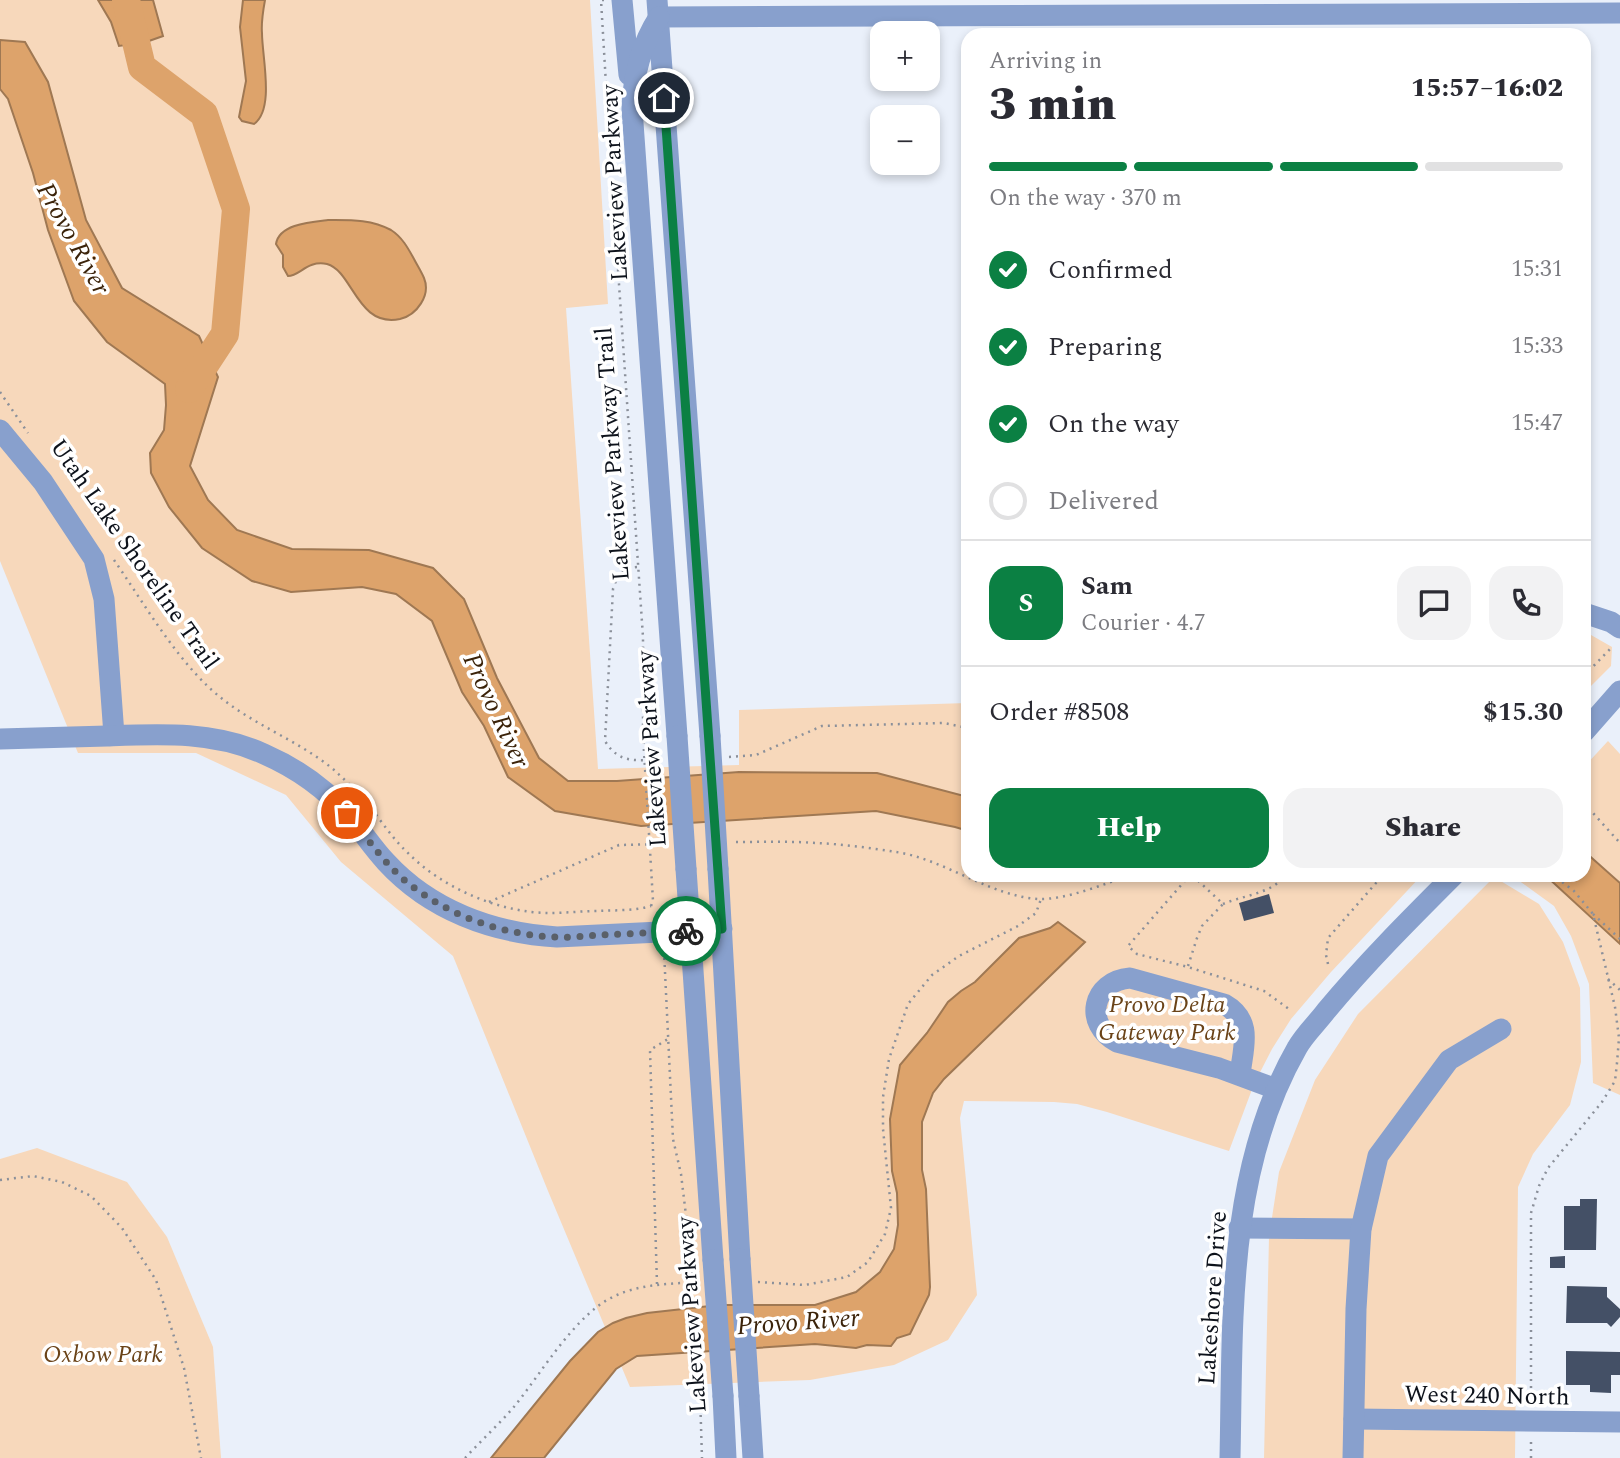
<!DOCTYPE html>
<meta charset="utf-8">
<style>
body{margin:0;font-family:Spectral,serif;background:#f2f2f3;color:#2b2b33;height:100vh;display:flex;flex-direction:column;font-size:26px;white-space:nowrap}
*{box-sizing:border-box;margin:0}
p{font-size:23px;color:#7c7c81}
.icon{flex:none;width:38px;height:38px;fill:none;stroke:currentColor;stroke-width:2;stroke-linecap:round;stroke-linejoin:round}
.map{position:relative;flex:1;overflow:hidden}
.details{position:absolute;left:961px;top:28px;width:630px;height:854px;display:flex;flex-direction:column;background:#fff;border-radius:21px;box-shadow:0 4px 10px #0003}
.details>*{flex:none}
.fabs{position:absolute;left:870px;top:21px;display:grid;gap:14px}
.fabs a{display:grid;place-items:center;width:70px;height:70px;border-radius:14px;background:#fff;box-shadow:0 4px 10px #0003;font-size:35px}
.pin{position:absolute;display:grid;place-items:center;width:60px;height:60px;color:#fff;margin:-30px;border:4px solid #fff;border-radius:50%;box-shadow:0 2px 7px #0007}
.courier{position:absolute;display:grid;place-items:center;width:70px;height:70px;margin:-35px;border:5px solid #0b8043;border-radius:50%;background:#fff;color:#222;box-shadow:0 2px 9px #0007}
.summary em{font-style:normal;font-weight:800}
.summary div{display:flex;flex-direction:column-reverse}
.summary{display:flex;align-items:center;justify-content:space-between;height:119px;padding:0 28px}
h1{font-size:46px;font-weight:800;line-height:52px}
.bar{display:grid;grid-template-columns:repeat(4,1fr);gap:10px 7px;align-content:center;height:84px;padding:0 28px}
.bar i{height:9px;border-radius:5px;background:#e1e1e2}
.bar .selected{background:#0b8043}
.bar p{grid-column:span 4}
.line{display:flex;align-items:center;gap:18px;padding:0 28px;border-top:2px solid #e1e1e2}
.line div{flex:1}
.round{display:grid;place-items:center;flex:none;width:74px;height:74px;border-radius:21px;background:#f2f2f3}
ol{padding:0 28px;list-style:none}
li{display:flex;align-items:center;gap:21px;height:77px}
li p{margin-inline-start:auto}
li .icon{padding:7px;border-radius:50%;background:#0b8043;color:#fff;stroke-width:4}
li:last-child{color:#7c7c81}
li i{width:38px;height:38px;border:4px solid #e1e1e2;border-radius:50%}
.action{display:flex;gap:14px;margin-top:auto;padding:14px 28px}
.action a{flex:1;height:80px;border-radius:21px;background:#0b8043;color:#fff;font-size:28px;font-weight:800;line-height:80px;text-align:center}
.action a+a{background:#f2f2f3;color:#2b2b33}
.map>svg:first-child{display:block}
.green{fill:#f7d8bb}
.water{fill:#dda36b;stroke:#9f7853;stroke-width:2}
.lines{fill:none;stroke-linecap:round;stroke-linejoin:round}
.river{stroke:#dda36b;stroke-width:28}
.building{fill:#445066}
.path{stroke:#8b909a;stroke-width:2.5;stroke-dasharray:2 5;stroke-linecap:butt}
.minor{stroke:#88a0cd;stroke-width:21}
.path-bridge{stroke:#8b909a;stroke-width:2.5;stroke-dasharray:2 5;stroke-linecap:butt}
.minor-bridge{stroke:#88a0cd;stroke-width:21}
.done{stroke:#5a6069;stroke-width:7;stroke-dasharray:0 12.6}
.route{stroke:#0b8043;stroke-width:9}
.labels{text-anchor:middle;stroke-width:7;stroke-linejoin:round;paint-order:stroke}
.street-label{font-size:24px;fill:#0d121b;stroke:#fff}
.park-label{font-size:24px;font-style:italic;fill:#6a4318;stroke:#fff}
.water-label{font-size:26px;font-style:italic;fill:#3b230a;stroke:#fff}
</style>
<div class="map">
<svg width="1620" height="1458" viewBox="0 0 1620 1458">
<rect width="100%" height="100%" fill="#eaf0fa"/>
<g class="green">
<path d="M0 0H590L608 304 566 308 598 769 739 765V710L968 703V875H1422L1331 972 1291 1019 1272 1049 1254 1084 1229 1151 1107 1112 1077 1104 1054 1102 964 1101 960 1118 977 1295 948 1340 894 1365 810 1380 630 1387 548 1191 453 956 341 862 286 795 196 753H78L0 561Z"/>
<path d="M1584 631 1612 647 1611 666 1584 693Z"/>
<path d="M1608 741 1620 754V883L1584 851V767Z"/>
<path d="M1511 875H1545L1620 944V1095L1593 1083 1589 984 1571 936 1554 906Z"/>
<path d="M1494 877 1539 904 1563 942 1580 988 1581 1062 1570 1105 1533 1154 1518 1187 1515 1458H1264L1269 1237 1279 1172 1315 1080 1358 1014Z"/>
<path d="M37 1148 127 1182 167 1237 213 1347 221 1458H0V1159Z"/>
</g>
<g class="water">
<path d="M98 0H153L163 36 149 41 144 32 136 30 132 35 133 44 119 46 111 22Z"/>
<path d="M243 0H265C263 11 261 22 262 33 262 57 275 109 254 124L242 121 239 117 246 81 240 27Z"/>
<path d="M0 40 25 42 48 82 86 220 122 288 199 336 218 377 190 466 208 500 237 530 292 549 369 550 433 568 464 599 497 678 539 758 568 781H617L739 772 877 773 968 797V831L955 827 876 811 641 826 555 811 508 777 484 726 462 692 432 621 396 594 362 587 291 592 252 581 202 548 169 507 151 473 150 453 164 430 166 405 165 384 107 342 74 301 48 230 33 173 8 99 0 89Z"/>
<path d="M328 220C350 220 371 219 391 230 402 237 408 248 414 259 417 265 421 271 424 278 431 295 417 315 400 319 357 328 353 271 327 264 307 260 300 276 288 276L283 267V255L276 244C279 224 311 222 328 220Z"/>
<path d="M1584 851 1620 883V944L1545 875H1584Z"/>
<path d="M1058 922 1085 942 944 1079 933 1093 922 1122V1170L926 1189 930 1287 929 1295 910 1334 897 1338 891 1346 867 1345 856 1348 815 1344 637 1356 616 1369 544 1458H491L570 1361 598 1332 613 1323 626 1318 647 1313 719 1305H815L856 1292 880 1272 894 1249 898 1225 897 1193 892 1171 890 1119 900 1065 927 1033 948 1002 961 991 975 982 1019 938 1050 928Z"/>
</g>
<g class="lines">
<path class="river" d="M126 0 142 67 204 114 236 209 225 334 189 389"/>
</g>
<g class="building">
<path d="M1269 894 1274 913 1244 921 1239 903Z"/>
<path d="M1580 1199H1597L1596 1250H1564V1206H1580Z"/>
<path d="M1565 1256V1268H1550V1257Z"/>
<path d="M1567 1286 1607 1287V1297L1620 1309V1317L1611 1327 1607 1323H1566Z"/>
<path d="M1566 1351 1620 1352V1375H1611V1393L1590 1392V1385H1566Z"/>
</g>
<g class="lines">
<g class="path">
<path d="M604 0H601L610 152 643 637V735"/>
<path d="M0 392 28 433"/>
<path d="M114 560C146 606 180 667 225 701 259 727 300 742 333 769 346 781 359 793 370 807 382 822 393 839 407 852 442 888 500 913 550 913 566 913 582 911 598 911 615 910 634 911 651 906"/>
<path d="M637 567C620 568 618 575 613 589L605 741C619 764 635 760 660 760"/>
<path d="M1584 676 1612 647"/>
<path d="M729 757 756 755 822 726 944 723 968 728"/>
<path d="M1584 803 1620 843"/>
<path d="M736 842C763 842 790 841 816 843 841 844 871 848 896 852 944 859 990 896 1038 899 1066 900 1104 884 1131 875"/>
<path d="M1190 875 1128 946 1137 954 1188 967 1264 991 1289 1009"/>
<path d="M489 902 619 845 666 844"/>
<path d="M1223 904C1244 895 1271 894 1286 875"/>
<path d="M651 906 653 901 651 867"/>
<path d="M1593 914 1620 939"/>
<path d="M664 951 673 1139 681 1174 691 1257"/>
<path d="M1328 964 1326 955 1328 938 1383 875"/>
<path d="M1188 966 1197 938 1202 926 1223 904 1192 875"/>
<path d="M1608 979 1620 990"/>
<path d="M0 1180 33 1176 62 1182 91 1196 122 1228 156 1280 184 1368 201 1458"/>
<path d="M758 1282 805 1285 847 1277 868 1262 885 1234 891 1208 883 1129V1097L889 1059 908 1004 932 975 959 956 1018 926 1036 913 1041 899"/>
<path d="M657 1284 650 1050 668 1039"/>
<path d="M700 1394 702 1458"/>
<path d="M1531 1402V1213L1539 1186 1548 1168 1602 1102 1615 1081 1617 1063 1619 1038 1615 1007 1593 914 1574 891 1553 875"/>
<path d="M465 1458C481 1441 498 1425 513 1408 542 1373 576 1312 617 1295 642 1284 669 1284 696 1282"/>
<path d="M1531 1458V1440"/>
</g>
<g class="minor">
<path d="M622 0 629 75"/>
<path d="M657 0 710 736"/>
<path d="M659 17 1620 13"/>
<path d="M659 17C641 45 633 75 632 109L677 736"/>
<path d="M0 430 43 482 94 559 104 599 114 735"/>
<path d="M1584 613 1611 622 1620 628"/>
<path d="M1584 732 1620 691"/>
<path d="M0 739C36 738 71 737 107 736 160 734 214 731 264 754 296 768 326 789 349 816 362 831 372 847 386 862 430 910 492 933 557 937L722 929"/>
<path d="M686 869 713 1260"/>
<path d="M718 869 740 1259"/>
<path d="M1240 1075C1243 1047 1254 1021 1224 1004L1130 978C1092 981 1083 1024 1117 1042L1219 1068 1276 1089"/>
<path d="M1239 1228 1361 1229"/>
<path d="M723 1396 726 1458"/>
<path d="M749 1396 753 1458"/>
<path d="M1354 1419 1620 1422"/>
<path d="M1230 1458C1233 1321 1226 1172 1297 1048 1304 1035 1317 1023 1326 1011 1366 963 1410 919 1454 875"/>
<path d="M1353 1458 1356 1309 1361 1229 1378 1156 1449 1060 1501 1029"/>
</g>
<g class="path-bridge">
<path d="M643 735 651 867"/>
<path d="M691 1257 700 1394"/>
</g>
<g class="minor-bridge">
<path d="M677 736 686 869"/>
<path d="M710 736 718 869"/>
<path d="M740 1259 749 1396"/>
<path d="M713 1260 723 1396"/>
</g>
</g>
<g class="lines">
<path class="done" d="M347 813C365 835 381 859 402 878 444 914 498 934 553 937 569 938 585 936 601 935 629 934 658 932 686 931"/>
<path class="route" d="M664 98 722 929 686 931"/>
</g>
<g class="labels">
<g class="street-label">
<text transform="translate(614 183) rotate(-93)" y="8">Lakeview Parkway</text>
<text transform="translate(612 454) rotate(-94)" y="8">Lakeview Parkway Trail</text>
<text transform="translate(135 554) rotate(55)" y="8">Utah Lake Shoreline Trail</text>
<text transform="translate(651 749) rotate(-94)" y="8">Lakeview Parkway</text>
<text transform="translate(1212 1298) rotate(-86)" y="8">Lakeshore Drive</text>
<text transform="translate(691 1315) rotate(-94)" y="8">Lakeview Parkway</text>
<text transform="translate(1487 1395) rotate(1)" y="8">West 240 North</text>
</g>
<g class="park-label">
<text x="1167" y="1012">Provo Delta<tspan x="1167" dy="28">Gateway Park</tspan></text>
<text x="103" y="1362">Oxbow Park</text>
</g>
<g class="water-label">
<text transform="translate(74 238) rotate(61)" y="9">Provo River</text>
<text transform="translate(497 710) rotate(65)" y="9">Provo River</text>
<text transform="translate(798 1321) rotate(-4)" y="9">Provo River</text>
</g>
</g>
</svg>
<div class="fabs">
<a>+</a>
<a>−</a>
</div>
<div class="pin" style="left:347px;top:813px;background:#ea580c"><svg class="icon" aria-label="bag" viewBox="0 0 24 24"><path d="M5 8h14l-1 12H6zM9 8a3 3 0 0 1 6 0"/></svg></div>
<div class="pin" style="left:664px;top:98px;background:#1f2937"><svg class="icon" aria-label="home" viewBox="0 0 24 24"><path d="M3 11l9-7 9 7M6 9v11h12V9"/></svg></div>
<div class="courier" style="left:686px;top:931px"><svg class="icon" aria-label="bike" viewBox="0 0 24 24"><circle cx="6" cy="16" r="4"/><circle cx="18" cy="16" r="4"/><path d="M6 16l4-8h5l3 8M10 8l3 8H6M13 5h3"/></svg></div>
<section class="details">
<div class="summary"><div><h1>3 min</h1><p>Arriving in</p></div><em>15:57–16:02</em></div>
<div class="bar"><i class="selected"></i><i class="selected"></i><i class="selected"></i><i></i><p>On the way · 370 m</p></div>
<ol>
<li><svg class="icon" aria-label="check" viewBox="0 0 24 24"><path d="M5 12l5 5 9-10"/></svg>Confirmed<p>15:31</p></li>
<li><svg class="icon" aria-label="check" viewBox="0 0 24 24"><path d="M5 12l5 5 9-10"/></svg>Preparing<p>15:33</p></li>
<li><svg class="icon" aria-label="check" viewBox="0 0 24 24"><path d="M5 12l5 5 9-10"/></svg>On the way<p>15:47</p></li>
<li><i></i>Delivered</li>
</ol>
<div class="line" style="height:126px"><b class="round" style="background:#0b8043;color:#fff">S</b><div><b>Sam</b><p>Courier · 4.7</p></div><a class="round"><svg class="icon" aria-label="chat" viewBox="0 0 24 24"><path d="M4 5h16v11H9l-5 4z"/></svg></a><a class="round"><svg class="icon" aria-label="phone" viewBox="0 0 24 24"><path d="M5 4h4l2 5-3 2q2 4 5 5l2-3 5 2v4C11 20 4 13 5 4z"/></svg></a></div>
<div class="line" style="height:91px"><div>Order #8508</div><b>$15.30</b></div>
<div class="action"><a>Help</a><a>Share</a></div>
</section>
</div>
